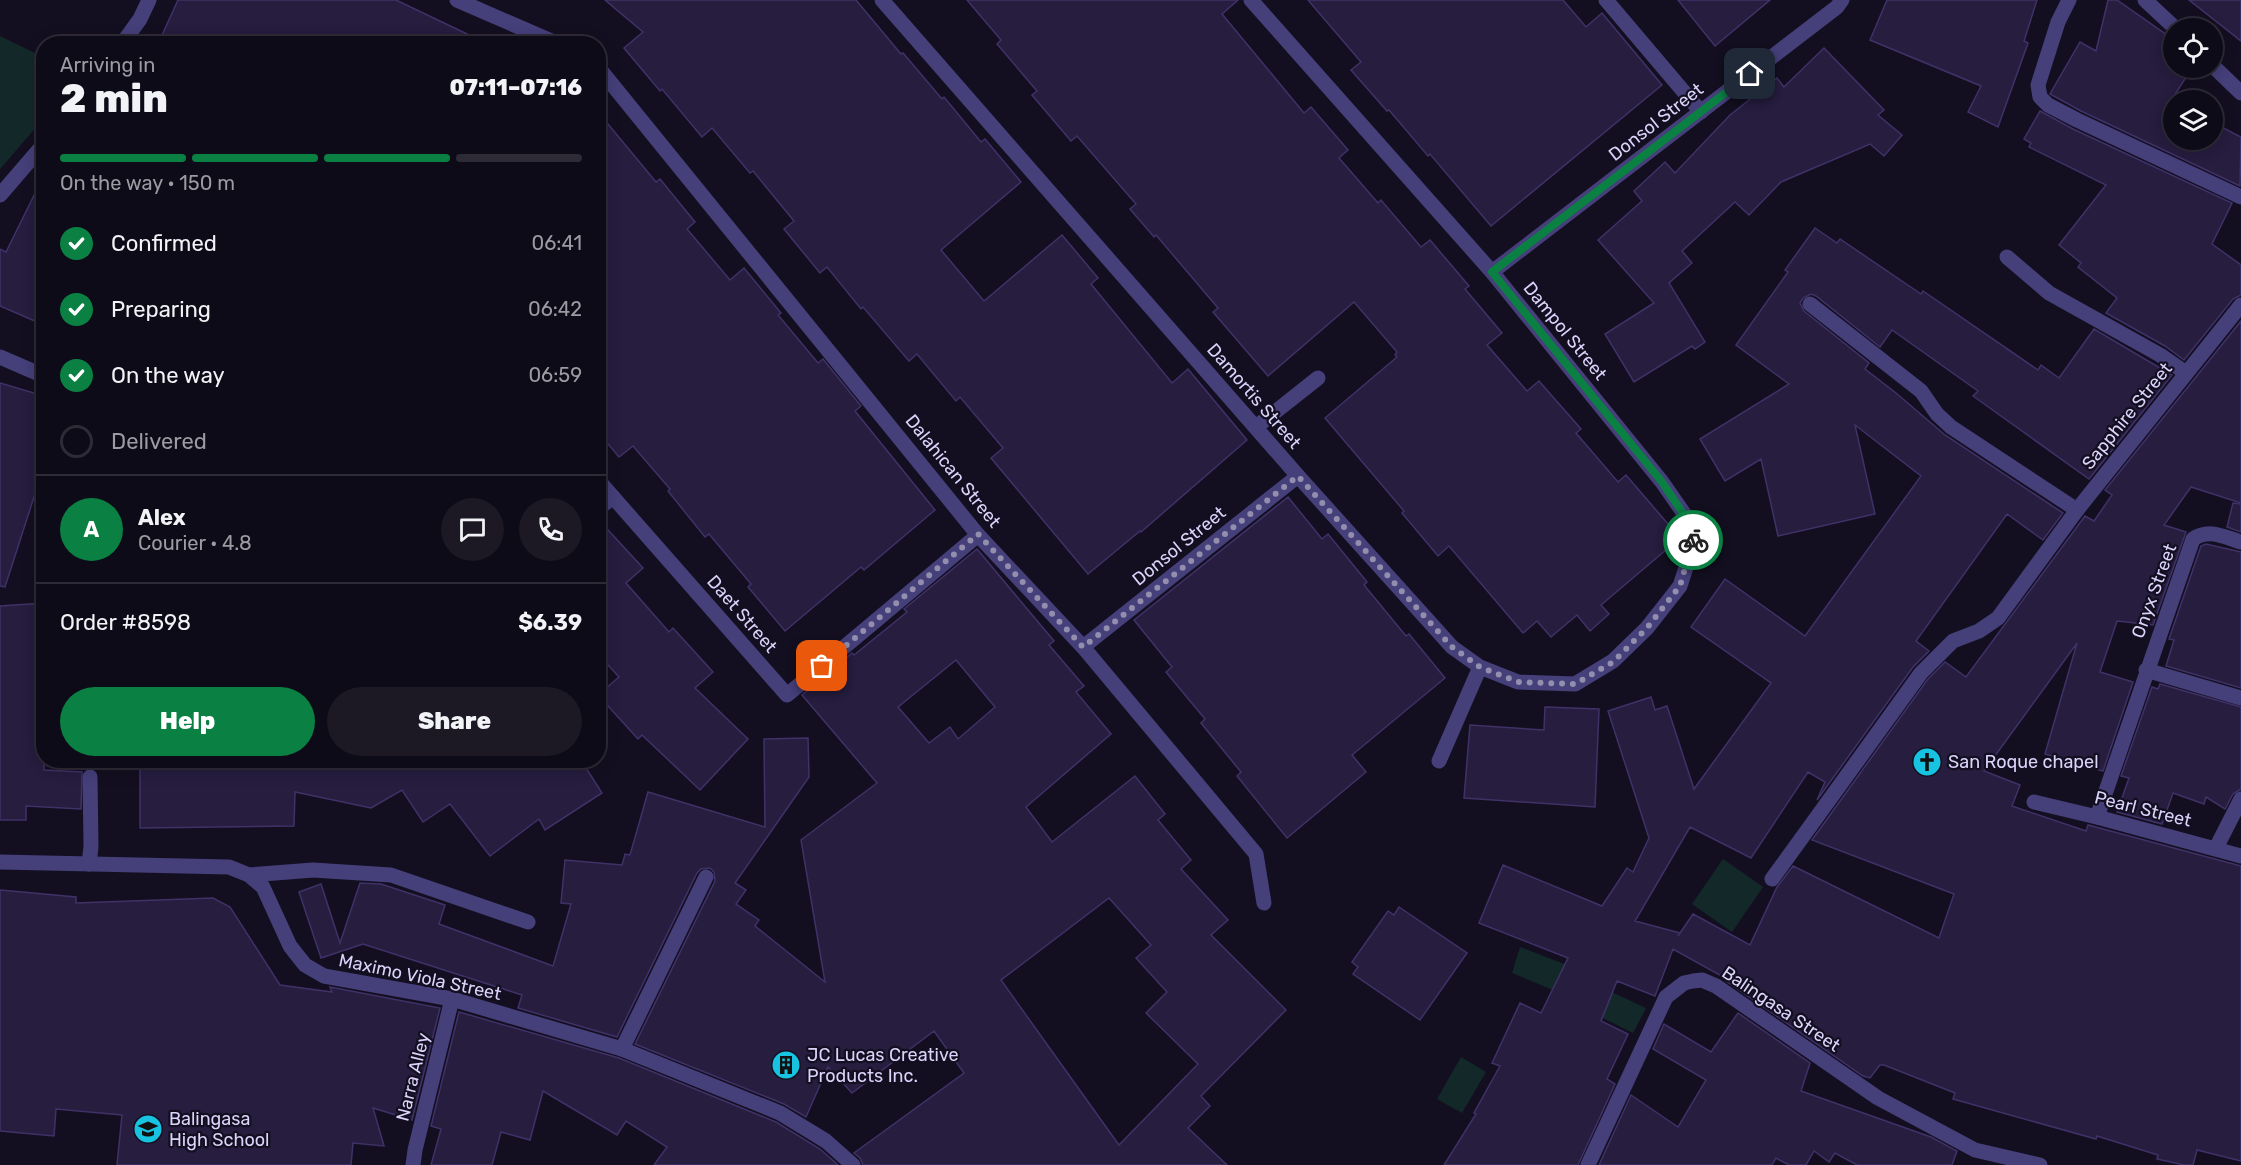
<!DOCTYPE html>
<meta charset="utf-8">
<style>
body{margin:0;font-family:Rubik,sans-serif;background:#1c1925;color:#f1f3f6;height:100vh;display:flex;flex-direction:column;font-size:22px;white-space:nowrap}
*{box-sizing:border-box;margin:0}
p{font-size:20px;color:#9b9ba2}
.icon{flex:none;width:33px;height:33px;fill:none;stroke:currentColor;stroke-width:2;stroke-linecap:round;stroke-linejoin:round}
.map{position:relative;flex:1;overflow:hidden}
.sheet{position:absolute;left:36px;top:36px;width:570px;height:732px;display:flex;flex-direction:column;background:#0e0b18;border-radius:24px;box-shadow:0 3px 15px #0003,0 0 0 2px #2e2b37}
.sheet>*{flex:none}
.buttons{position:absolute;left:2163px;top:18px;display:grid;gap:12px}
.buttons a{display:grid;place-items:center;width:60px;height:60px;border-radius:50%;background:#0e0b18;box-shadow:0 3px 15px #0003,0 0 0 2px #2e2b37;font-size:30px}
.pin{position:absolute;display:grid;place-items:center;width:51px;height:51px;color:#fff;margin:-26px;border-radius:12px;box-shadow:0 3px 9px #0006}
.courier{position:absolute;display:grid;place-items:center;width:60px;height:60px;margin:-30px;border:4px solid #0b8043;border-radius:50%;background:#fff;color:#222;box-shadow:0 2px 8px #0007}
.head em{font-style:normal;font-weight:800}
.head div{display:flex;flex-direction:column-reverse}
.head{display:flex;align-items:center;justify-content:space-between;height:102px;padding:0 24px}
h1{font-size:39px;font-weight:800;line-height:45px}
.bar{display:grid;grid-template-columns:repeat(4,1fr);gap:9px 6px;align-content:center;height:72px;padding:0 24px}
.bar i{height:8px;border-radius:4px;background:#2e2b37}
.bar .active{background:#0b8043}
.bar p{grid-column:span 4}
.line{display:flex;align-items:center;gap:15px;padding:0 24px;border-top:2px solid #2e2b37}
.line div{flex:1}
.round{display:grid;place-items:center;flex:none;width:63px;height:63px;border-radius:32px;background:#1c1925}
ol{padding:0 24px;list-style:none}
li{display:flex;align-items:center;gap:18px;height:66px}
li p{margin-inline-start:auto}
li .icon{padding:6px;border-radius:50%;background:#0b8043;color:#fff;stroke-width:4}
li:last-child{color:#9b9ba2}
li i{width:33px;height:33px;border:3px solid #2e2b37;border-radius:50%}
.primary-button{display:flex;gap:12px;margin-top:auto;padding:12px 24px}
.primary-button a{flex:1;height:69px;border-radius:36px;background:#0b8043;color:#fff;font-size:24px;font-weight:800;line-height:69px;text-align:center}
.primary-button a+a{background:#1c1925;color:#f1f3f6}
.map>svg:first-child{display:block}
.green{fill:#132929}
.building{fill:#261d3f;stroke:#403268;stroke-width:1.5;fill-rule:evenodd}
.lines{fill:none;stroke-linecap:round;stroke-linejoin:round}
.minor{stroke:#453f7a;stroke-width:15}
.done{stroke:#948eae;stroke-width:6;stroke-dasharray:0 10.8}
.route{stroke:#0b8043;stroke-width:8}
.labels{text-anchor:middle;stroke-width:4.5;stroke-linejoin:round;paint-order:stroke}
.street-label{font-size:18px;fill:#dad3fa;stroke:#130f20}
.poi-label{font-size:18px;fill:#dad3fa;stroke:#130f20;text-anchor:start}
</style>
<div class="map">
<svg width="2241" height="1165" viewBox="0 0 2241 1165">
<rect width="100%" height="100%" fill="#130f20"/>
<g class="green">
<path d="M0 36 43 57 44 118 0 169Z"/>
<path d="M1723 859 1763 887 1732 932 1692 904Z"/>
<path d="M1520 947 1590 974 1579 1001 1512 973Z"/>
<path d="M1603 988 1646 1008 1633 1033 1591 1012Z"/>
<path d="M1461 1057 1486 1072 1462 1113 1437 1099Z"/>
</g>
<g class="building">
<path d="M178 0H396L488 44H158Z"/>
<path d="M605 0H856L901 54 903 53 942 99 944 97 981 142 985 139 1021 182 941 250 984 301 1062 235 1098 278 1091 284 1172 383 1188 369 1247 440 1141 532 1140 531 1088 574 991 458 1003 448 960 397 956 401 917 354 909 361 863 307 861 309 827 267 820 273 784 229 794 221 753 171 750 173 712 128 702 137 662 89 660 91 624 48 643 32Z"/>
<path d="M967 0H1238L1222 14 1304 113 1311 107 1348 150 1339 158 1378 203 1381 200 1421 247 1430 240 1469 286 1465 289 1502 333 1487 345 1527 391 1539 381 1581 429 1576 433 1618 482 1626 475 1680 538 1601 605 1609 614 1590 631 1577 615 1551 637 1537 621 1523 633 1449 546 1438 556 1402 513 1404 511 1325 418 1397 357 1395 355 1397 352 1354 302 1268 376 1213 312 1218 308 1156 235 1154 237 1130 209 1136 204 1077 136 1071 141 1032 95 1037 91 997 44 1001 40Z"/>
<path d="M1308 0H1563L1586 27 1602 13 1662 85 1491 226 1430 154 1428 156 1389 110 1387 111 1351 70 1361 62Z"/>
<path d="M1678 0H1770L1715 46Z"/>
<path d="M1887 0H2037L2024 41 2028 43 1998 127 1968 112 1981 86 1870 40Z"/>
<path d="M2108 0H2117L2174 40V68H2192L2172 99 2174 100V140H2212V122L2241 137 2240 186 2081 111 2050 94 2080 42 2096 51Z"/>
<path d="M2189 0H2241V41Z"/>
<path d="M1824 48 1884 110 1878 115 1902 135 1884 156 1870 144 1781 182 1749 215 1735 202 1682 251 1692 263 1669 283 1705 342 1695 349 1692 346 1634 382 1605 334 1654 303 1598 240 1642 201 1634 191 1665 162 1675 173 1730 115 1777 78 1784 87Z"/>
<path d="M2040 111 2073 129 2232 203 2212 244 2241 265V295L2233 299 2184 360 2165 346 2106 313 2117 298 2078 267 2081 263 2059 245 2106 185 2029 147 2031 143 2024 139Z"/>
<path d="M598 112 656 182 660 179 695 222 687 229 730 280 744 268 781 313 778 315 818 363 823 359 861 406 855 411 935 510 864 570 861 567 785 631 748 587 751 584 709 534 705 537 668 491 670 489 633 446 619 457 598 432Z"/>
<path d="M44 175V325L0 306V249L6 252Z"/>
<path d="M1815 228 1837 243 1840 239 1921 294 1923 291 2038 370 2041 365 2059 378 2094 329 2172 375 2089 479 1973 396 1978 391 1892 330 1880 347 1816 296 1811 294 1803 298 1800 303 1804 311 1869 363 1865 369 1896 393 1945 435 2063 513 2043 540 2007 514 1916 641 1929 651 1913 667 1817 800 1825 782 1808 772 1751 858 1690 827 1635 921 1680 933 1678 936 1693 914 1750 945 1777 887 1793 866 1939 938 1954 894 1812 840 1928 679 1945 662 1966 677 2085 516 2094 521 2112 495 2105 490 2241 321V503L2191 487 2164 525 2186 532 2153 625 2117 621 2100 672 2133 682 2103 771 2045 754 2077 643 1984 771 2020 785 2012 806 2086 831 2088 825 2241 866V1161L2197 1150 2193 1165H2184L2157 1159 2158 1155 2097 1136 2096 1139 1953 1099 1955 1093 1884 1065H1880L1870 1078 1863 1076 1726 981 1727 979 1673 949 1655 996 1617 981 1601 1021 1628 1034 1607 1079 1615 1084 1578 1165H1444L1476 1114 1474 1113 1500 1066 1492 1063 1520 1003 1541 1013 1568 958 1479 923 1503 865 1602 906 1627 868 1633 872 1649 838 1608 711 1651 697 1655 710 1667 706 1694 789 1771 683 1691 627 1725 579 1805 636 1921 476 1855 425 1875 514 1778 536 1761 459 1725 481 1700 439 1789 384 1736 345 1788 272 1785 270Z"/>
<path d="M0 383 44 396V466L5 587 0 586Z"/>
<path d="M1288 497 1322 539 1328 534 1367 582 1364 585 1406 636 1409 634 1445 678 1352 755 1366 772 1287 838 1237 776 1241 772 1201 723 1205 719 1166 672 1172 667 1134 620Z"/>
<path d="M2233 503 2241 504V532L2227 527Z"/>
<path d="M598 519 643 568 626 583 669 632 673 628 713 672 695 688 748 739 700 790 642 735 638 739 598 695 619 677 598 654Z"/>
<path d="M2206 544 2241 552V688L2166 666 2174 640 2169 639 2201 546Z"/>
<path d="M977 549 1054 641 1049 645 1084 686 1076 692 1111 734 1026 807 1052 842 1135 776 1165 814 1158 820 1191 860 1181 869 1228 920 1211 935 1286 1010 1201 1096 1210 1106 1188 1128 1227 1165H863L860 1158 854 1153 964 1073 934 1031 852 1093 828 1067 806 1117 784 1104 635 1044 715 881 714 872 710 868 701 869 697 873 617 1037 518 1008 522 995 363 944 321 958 299 892 321 884 340 943 360 883 381 884 445 905 439 924 553 966 571 904 561 903 565 860 622 865 625 854 630 855 648 792 765 827 764 739 808 738 809 777 735 883 746 890 736 904 759 920 755 926 825 982 801 840 877 783 802 695 852 653 854 655 907 612 904 609ZM956 660 995 707 958 739 950 727 929 743 898 707ZM1109 898 1151 945 1136 958 1167 992 1146 1013 1198 1064 1119 1145 1001 980Z"/>
<path d="M44 603V770L82 772 81 809 26 806V820H0V606Z"/>
<path d="M2160 684 2241 707V789L2233 794 2225 809 2206 797 2204 804 2173 793 2162 824 2117 812 2129 778 2121 776 2152 687 2158 689Z"/>
<path d="M1545 707 1599 709 1595 807 1464 798 1470 725 1544 730Z"/>
<path d="M140 760H581L602 793 545 830 539 819 490 856 450 804 423 822 402 790 371 808 295 792 294 826 140 828Z"/>
<path d="M0 890 76 897V903L213 898 230 907 280 985 332 992 330 987 440 1008 412 1120 373 1108 384 1146 353 1143 351 1165H117L122 1115 56 1109 54 1136 0 1131Z"/>
<path d="M1399 907 1467 953 1420 1020 1353 974 1358 967 1352 962 1388 911 1394 915Z"/>
<path d="M459 1012 619 1058 776 1122 820 1149 838 1165H654L667 1147 626 1121 617 1135 543 1091 530 1140 501 1132 492 1165H431L441 1129 431 1126Z"/>
<path d="M1738 1013 1810 1063 1801 1091 1931 1137 1957 1151 1952 1165H1857L1835 1153 1829 1162 1814 1151 1806 1165H1789L1776 1158 1772 1165H1599L1631 1095 1678 1127 1706 1080 1653 1049 1664 1024 1711 1052Z"/>
</g>
<g class="lines">
<g class="minor">
<path d="M457 0 558 44"/>
<path d="M882 0 1298 476 1452 647 1480 667 1518 682 1575 684 1613 661 1647 628 1680 586 1694 543 1685 515 1662 482 1492 272 1251 0"/>
<path d="M1606 0 1701 112"/>
<path d="M2069 0 2058 22 2038 85 2040 97 2048 105 2077 120 2241 197"/>
<path d="M2145 0 2175 28"/>
<path d="M122 44 140 19 149 0"/>
<path d="M2212 65 2241 93"/>
<path d="M598 67 978 535 1083 647 1256 854 1264 903"/>
<path d="M0 195 44 144"/>
<path d="M2007 257 2049 293 2160 355 2186 373"/>
<path d="M1492 272 1837 7 1842 0"/>
<path d="M1810 304 1921 391 1937 414 1951 427 2077 510"/>
<path d="M0 357 44 376"/>
<path d="M1256 427 1318 378"/>
<path d="M598 480 787 695 978 535"/>
<path d="M598 509 613 497"/>
<path d="M1083 647 1298 476"/>
<path d="M2146 670 2241 698"/>
<path d="M1439 761 1480 667"/>
<path d="M2034 802 2097 817 2241 856"/>
<path d="M2097 817 2193 539C2209 528 2224 537 2241 542"/>
<path d="M2216 848 2241 799"/>
<path d="M0 862 229 867 249 875 263 887 290 946 305 965 324 976 452 999 622 1049 780 1113 826 1141 853 1165"/>
<path d="M89 864 91 847 90 777"/>
<path d="M249 875 313 870 391 875 528 922"/>
<path d="M1772 879 1921 673 1953 641 1979 631 1998 618 2077 510 2241 305"/>
<path d="M622 1049 706 877"/>
<path d="M413 1165 415 1150 452 999"/>
<path d="M1588 1165 1666 997 1684 983 1693 981 1702 980 1716 986 1878 1098 1975 1150 2040 1165"/>
</g>
</g>
<g class="lines">
<path class="done" d="M822 666 978 534 1083 647 1298 476 1452 647 1480 667 1518 682 1575 684 1613 662 1647 628 1680 586 1693 540"/>
<path class="route" d="M1693 540 1684 515 1662 482 1492 272 1750 74"/>
</g>
<defs>
<g id="church-disc" transform="scale(1.5)"><circle r="9.5" fill="#18c2e1" stroke="#130f20"/><path d="M-1.2-6h2.4v3.5h3.3v2.4h-3.3V6h-2.4V-.1h-3.3v-2.4h3.3Z" fill="#111"/></g>
<g id="building-disc" transform="scale(1.5)"><circle r="9.5" fill="#18c2e1" stroke="#130f20"/><path d="M-4-6H4V6H1V3H-1V6H-4ZM-2.5-4.3h1.7v1.8h-1.7ZM.8-4.3h1.7v1.8H.8ZM-2.5-1h1.7V.8h-1.7ZM.8-1h1.7V.8H.8Z" fill="#111"/></g>
<g id="school-disc" transform="scale(1.5)"><circle r="9.5" fill="#18c2e1" stroke="#130f20"/><path d="M0-5L7-2L0 1L-7-2ZM-4 1L0 2.5L4 1V4Q0 6-4 4Z" fill="#111"/></g>
</defs>
<g fill-rule="evenodd">
<use href="#church-disc" x="1927" y="762"/>
<use href="#building-disc" x="786" y="1065"/>
<use href="#school-disc" x="148" y="1129"/>
</g>
<g class="labels">
<g class="street-label">
<text transform="translate(1656 122) rotate(-38)" y="6">Donsol Street</text>
<text transform="translate(1565 331) rotate(51)" y="6">Dampol Street</text>
<text transform="translate(1254 396) rotate(49)" y="6">Damortis Street</text>
<text transform="translate(2127 416) rotate(-51)" y="6">Sapphire Street</text>
<text transform="translate(953 471) rotate(51)" y="6">Dalahican Street</text>
<text transform="translate(1179 546) rotate(-39)" y="6">Donsol Street</text>
<text transform="translate(2154 591) rotate(-70)" y="6">Onyx Street</text>
<text transform="translate(742 614) rotate(49)" y="6">Daet Street</text>
<text transform="translate(2143 809) rotate(14)" y="6">Pearl Street</text>
<text transform="translate(420 977) rotate(12)" y="6">Maximo Viola Street</text>
<text transform="translate(1781 1009) rotate(34)" y="6">Balingasa Street</text>
<text transform="translate(413 1077) rotate(-76)" y="6">Narra Alley</text>
</g>
<g class="poi-label">
<text x="1948" y="768">San Roque chapel</text>
<text x="807" y="1061">JC Lucas Creative<tspan x="807" dy="21">Products Inc.</tspan></text>
<text x="169" y="1125">Balingasa<tspan x="169" dy="21">High School</tspan></text>
</g>
</g>
</svg>
<div class="buttons">
<a><svg class="icon" aria-label="locate" viewBox="0 0 24 24"><circle cx="12" cy="12" r="6"/><path d="M12 2v4M12 18v4M2 12h4M18 12h4"/></svg></a>
<a><svg class="icon" aria-label="layers" viewBox="0 0 24 24"><path d="M12 4l9 5-9 5-9-5zM3 14l9 5 9-5"/></svg></a>
</div>
<div class="pin" style="left:822px;top:666px;background:#ea580c"><svg class="icon" aria-label="bag" viewBox="0 0 24 24"><path d="M5 8h14l-1 12H6zM9 8a3 3 0 0 1 6 0"/></svg></div>
<div class="pin" style="left:1750px;top:74px;background:#1f2937"><svg class="icon" aria-label="home" viewBox="0 0 24 24"><path d="M3 11l9-7 9 7M6 9v11h12V9"/></svg></div>
<div class="courier" style="left:1693px;top:540px"><svg class="icon" aria-label="bike" viewBox="0 0 24 24"><circle cx="6" cy="16" r="4"/><circle cx="18" cy="16" r="4"/><path d="M6 16l4-8h5l3 8M10 8l3 8H6M13 5h3"/></svg></div>
<section class="sheet">
<div class="head"><div><h1>2 min</h1><p>Arriving in</p></div><em>07:11–07:16</em></div>
<div class="bar"><i class="active"></i><i class="active"></i><i class="active"></i><i></i><p>On the way · 150 m</p></div>
<ol>
<li><svg class="icon" aria-label="check" viewBox="0 0 24 24"><path d="M5 12l5 5 9-10"/></svg>Confirmed<p>06:41</p></li>
<li><svg class="icon" aria-label="check" viewBox="0 0 24 24"><path d="M5 12l5 5 9-10"/></svg>Preparing<p>06:42</p></li>
<li><svg class="icon" aria-label="check" viewBox="0 0 24 24"><path d="M5 12l5 5 9-10"/></svg>On the way<p>06:59</p></li>
<li><i></i>Delivered</li>
</ol>
<div class="line" style="height:108px"><b class="round" style="background:#0b8043;color:#fff">A</b><div><b>Alex</b><p>Courier · 4.8</p></div><a class="round"><svg class="icon" aria-label="chat" viewBox="0 0 24 24"><path d="M4 5h16v11H9l-5 4z"/></svg></a><a class="round"><svg class="icon" aria-label="phone" viewBox="0 0 24 24"><path d="M5 4h4l2 5-3 2q2 4 5 5l2-3 5 2v4C11 20 4 13 5 4z"/></svg></a></div>
<div class="line" style="height:78px"><div>Order #8598</div><b>$6.39</b></div>
<div class="primary-button"><a>Help</a><a>Share</a></div>
</section>
</div>
